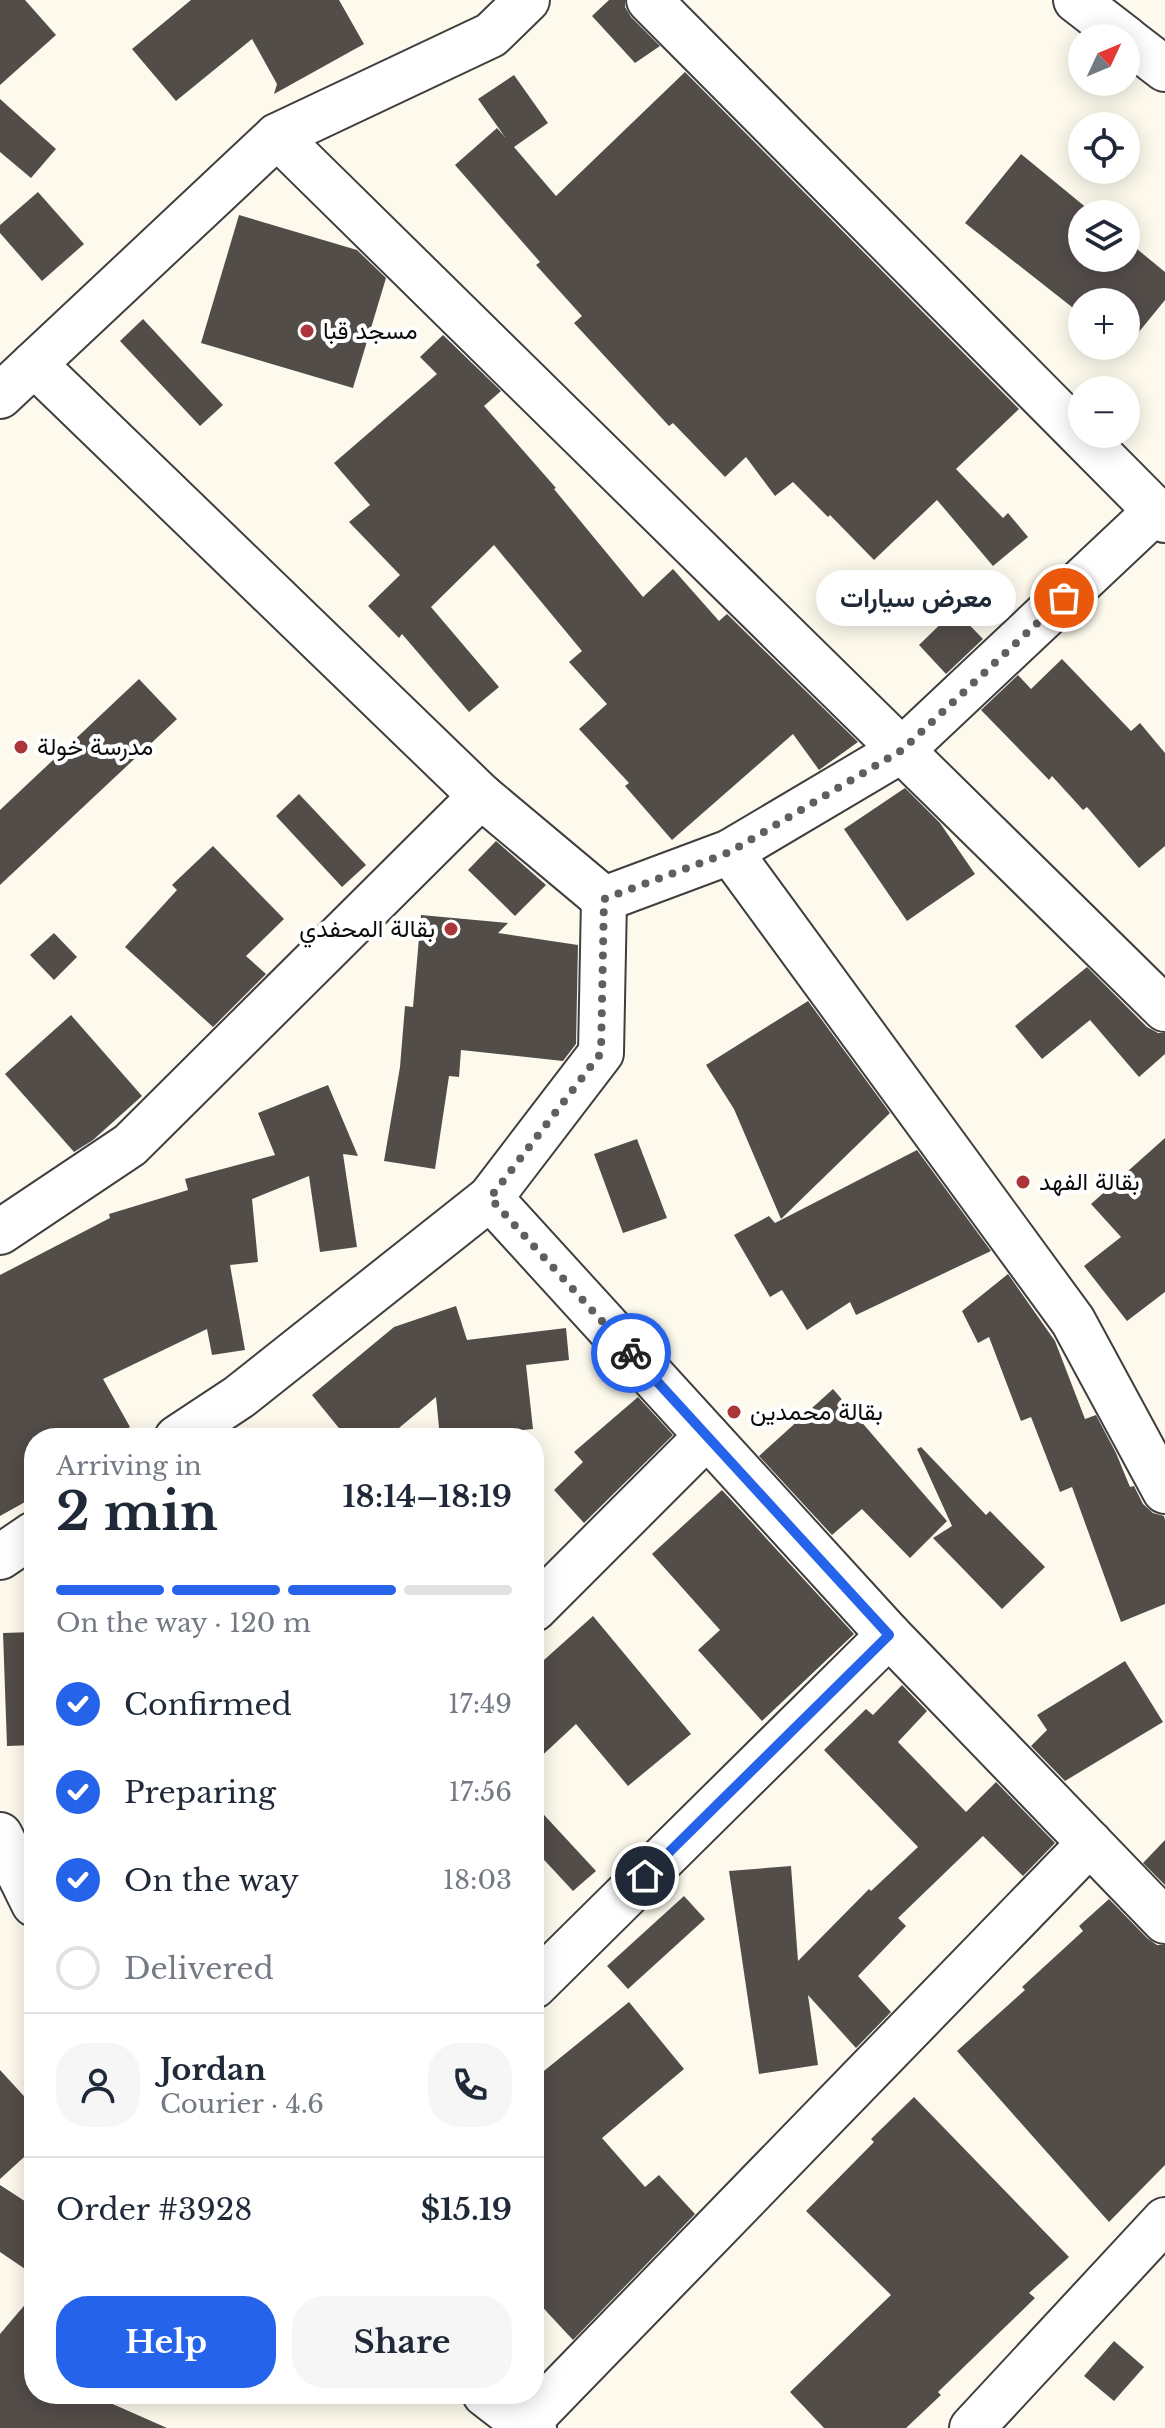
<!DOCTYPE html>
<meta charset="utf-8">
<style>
body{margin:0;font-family:"Libre Baskerville",Vazirmatn,serif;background:#f6f6f7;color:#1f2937;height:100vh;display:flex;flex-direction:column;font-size:30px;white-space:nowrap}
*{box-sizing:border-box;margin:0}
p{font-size:26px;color:#747a83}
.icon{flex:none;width:44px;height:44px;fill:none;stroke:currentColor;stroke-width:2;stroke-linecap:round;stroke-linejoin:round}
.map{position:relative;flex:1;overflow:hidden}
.side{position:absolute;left:24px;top:1428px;width:520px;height:976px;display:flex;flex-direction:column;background:#fff;border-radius:32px;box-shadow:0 4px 20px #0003}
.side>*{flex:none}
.needle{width:52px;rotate:46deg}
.buttons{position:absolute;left:1068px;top:24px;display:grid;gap:16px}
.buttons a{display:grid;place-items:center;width:72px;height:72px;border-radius:50%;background:#fff;box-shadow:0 4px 20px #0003;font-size:40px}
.pin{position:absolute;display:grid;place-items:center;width:68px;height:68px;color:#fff;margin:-34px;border:4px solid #fff;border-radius:50%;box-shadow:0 2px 8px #0007}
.courier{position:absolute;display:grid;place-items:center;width:80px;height:80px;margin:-40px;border:6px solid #2563eb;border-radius:50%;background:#fff;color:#222;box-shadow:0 2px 10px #0007}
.bubble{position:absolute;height:56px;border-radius:28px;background:#fff;box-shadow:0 4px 20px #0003;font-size:26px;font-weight:700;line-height:56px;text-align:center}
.head em{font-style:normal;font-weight:700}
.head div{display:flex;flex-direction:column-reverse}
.head{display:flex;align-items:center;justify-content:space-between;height:136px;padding:0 32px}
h1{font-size:52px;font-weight:700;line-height:60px}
.bar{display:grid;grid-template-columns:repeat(4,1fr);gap:12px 8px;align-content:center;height:96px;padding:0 32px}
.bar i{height:10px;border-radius:6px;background:#e0e1e3}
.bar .current{background:#2563eb}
.bar p{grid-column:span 4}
.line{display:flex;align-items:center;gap:20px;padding:0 32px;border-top:2px solid #e0e1e3}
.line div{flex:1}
.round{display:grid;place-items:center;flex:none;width:84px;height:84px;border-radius:32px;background:#f6f6f7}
ol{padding:0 32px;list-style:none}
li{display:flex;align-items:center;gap:24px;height:88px}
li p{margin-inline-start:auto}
li .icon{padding:8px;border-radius:50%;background:#2563eb;color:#fff;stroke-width:4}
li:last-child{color:#747a83}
li i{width:44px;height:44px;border:4px solid #e0e1e3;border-radius:50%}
.cta{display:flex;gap:16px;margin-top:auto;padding:16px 32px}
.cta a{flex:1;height:92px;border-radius:32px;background:#2563eb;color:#fff;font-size:32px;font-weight:700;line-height:92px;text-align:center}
.cta a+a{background:#f6f6f7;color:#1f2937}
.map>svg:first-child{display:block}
.building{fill:#534d4a}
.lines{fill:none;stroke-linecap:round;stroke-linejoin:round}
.minor-casing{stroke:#3f3f3f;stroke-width:48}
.minor{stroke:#fff;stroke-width:44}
.done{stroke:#605f5b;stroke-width:8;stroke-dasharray:0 14.4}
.route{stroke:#2563eb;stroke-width:10}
.poi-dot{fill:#ab3539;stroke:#fff;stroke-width:3}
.labels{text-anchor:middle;stroke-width:8;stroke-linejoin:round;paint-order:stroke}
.poi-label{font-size:24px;fill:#0c0c0c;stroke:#fff;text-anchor:start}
</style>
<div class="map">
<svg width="1165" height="2428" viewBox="0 0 1165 2428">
<rect width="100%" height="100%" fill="#fdfaed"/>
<g class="building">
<path d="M0 0H25L56 35 0 85Z"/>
<path d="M191 0H339L364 44 274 94 277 84 252 39 176 101 132 49Z"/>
<path d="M609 0H625V7L631 17 660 46 635 63 592 16Z"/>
<path d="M685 72 1019 409 956 469 1003 518 1008 513 1028 537 993 566 937 500 874 560 830 515 828 517 793 482 775 496 746 457 725 477 673 423 669 426 574 323 582 316 536 265 540 262 455 165 497 128 505 137 478 99 514 75 548 123 514 147 556 196Z"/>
<path d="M0 99 56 149 31 178 0 152Z"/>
<path d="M1021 154 1094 214H1082V258H1126V240L1165 272V300L1125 349 1121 346H1126V302H1082V315L965 223Z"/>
<path d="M38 192 84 244 42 281 0 233V225Z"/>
<path d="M239 215 357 250 386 278 353 388 201 343Z"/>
<path d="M143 319 223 405 200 426 120 341Z"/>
<path d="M443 335 501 391 484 406 556 488 554 489 643 597 673 569 719 621 727 614 858 742 819 770 793 734 672 840 625 786 629 783 579 729 607 704 569 662 582 651 494 545 431 607 499 687 469 712 402 634 399 638 368 606 400 575 349 522 370 505 334 463 437 374 420 357Z"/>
<path d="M955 610 983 639 946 674 919 645Z"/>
<path d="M1062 659 1131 731 1140 723 1165 753V846L1139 868 1087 807 1083 810 1052 776 1049 780 981 710 1018 675 1031 689Z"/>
<path d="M139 679 177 719 0 885V810Z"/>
<path d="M905 788 940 823 975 874 907 921 844 829Z"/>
<path d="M299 794 366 865 342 887 276 816Z"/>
<path d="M496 841 546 885 515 916 468 870Z"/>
<path d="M213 846 284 919 246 956 266 974 213 1027 125 947 177 890 172 885Z"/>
<path d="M421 915 508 923 498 933 578 945 576 1044 563 1061 461 1050 459 1077 449 1076 435 1169 384 1161 400 1067 405 1006 413 1007Z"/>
<path d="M54 933 77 957 54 980 30 955Z"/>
<path d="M1087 967 1147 1027 1158 1033H1165V1054L1139 1077 1090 1020 1042 1059 1015 1026Z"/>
<path d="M808 1001 890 1113 781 1219 734 1109 706 1065Z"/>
<path d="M71 1015 142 1096 93 1140 74 1152 5 1074Z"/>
<path d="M328 1085 358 1156 343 1154 357 1247 320 1252 309 1176 252 1199 258 1262 230 1265 245 1350 212 1355 207 1329 103 1379 130 1427 110 1438H34V1497L0 1516V1275L110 1218 109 1214 188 1190 185 1179 275 1155 258 1113Z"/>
<path d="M1165 1138V1292L1127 1321 1084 1266 1121 1237 1091 1204Z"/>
<path d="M637 1139 667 1218 623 1233 594 1154Z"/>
<path d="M917 1150 991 1251 856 1315 850 1302 807 1330 782 1290 770 1297 734 1235 769 1216 775 1223Z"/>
<path d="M1008 1274 1055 1341 1085 1419 1096 1415 1116 1453 1130 1487 1134 1486 1143 1504 1153 1513 1164 1516 1165 1520V1604L1121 1622 1072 1487 1060 1492 1031 1417 1021 1421 989 1337 978 1343 962 1311Z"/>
<path d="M456 1306 467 1340 566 1328 569 1360 526 1365 533 1429 440 1438 436 1397 387 1438H347L312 1395 394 1327Z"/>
<path d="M833 1389 947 1521 910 1558 862 1509 832 1535 759 1456Z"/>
<path d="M638 1397 673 1435 584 1523 554 1490 583 1462 574 1452Z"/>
<path d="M921 1447 986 1515 990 1511 1045 1567 1002 1609 933 1538 952 1526 917 1449Z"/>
<path d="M722 1490 854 1634 762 1721 698 1650 720 1630 652 1554Z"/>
<path d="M593 1616 691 1734 628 1786 576 1724 534 1763V1669Z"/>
<path d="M34 1632V1745L7 1746 3 1633Z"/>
<path d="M1125 1661 1163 1722 1065 1781 1031 1746 1047 1730 1037 1715Z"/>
<path d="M902 1685 927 1711 898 1742 966 1812 996 1782 1055 1843 1023 1876 983 1836 898 1918 906 1926 858 1976 891 2012 856 2048 808 1995 818 2065 759 2074 729 1871 791 1866 798 1961 869 1889 871 1891 918 1847 824 1750 866 1709 873 1715Z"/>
<path d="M534 1804 596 1871 573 1891 534 1849Z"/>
<path d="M1165 1840V1885L1143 1863Z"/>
<path d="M684 1896 705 1919 628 1989 607 1966Z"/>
<path d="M1109 1899 1147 1938 1157 1945H1165V2165L1109 2222 957 2051 1025 1990 1022 1987 1083 1931 1079 1926Z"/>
<path d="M629 2002 684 2069 602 2138 645 2187 659 2175 695 2214 573 2340 534 2298V2079Z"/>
<path d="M0 2070 34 2107V2148L0 2179Z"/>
<path d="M914 2097 1069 2257 1029 2293 1035 2298 938 2392 941 2395 906 2428H824L790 2392 891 2295 806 2211 874 2142 871 2139Z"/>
<path d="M0 2185 34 2207V2275L0 2252Z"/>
<path d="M34 2294V2394H90L167 2428H0V2334Z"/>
<path d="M1114 2341 1144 2367 1114 2401 1084 2376Z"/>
</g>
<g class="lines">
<g class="minor-casing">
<g id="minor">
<path d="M649 0 1165 520"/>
<path d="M1076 0 1125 38"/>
<path d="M1126 39 1165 69"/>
<path d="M277 136 1165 1009"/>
<path d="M34 364 481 796 604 899"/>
<path d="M0 396 277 136 491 35 527 0"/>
<path d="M730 852 1073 1321 1165 1491"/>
<path d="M604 899 730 852 902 750 1156 511"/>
<path d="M490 1198 889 1635 1165 1921"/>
<path d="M0 1232 130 1145 481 796"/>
<path d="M177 1438 239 1397 490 1198 601 1053 604 899"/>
<path d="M0 1557 34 1534"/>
<path d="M534 1609 707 1436"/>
<path d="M0 1835 34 1904"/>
<path d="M534 1986 889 1635"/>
<path d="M485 2394 525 2425 534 2428"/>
<path d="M525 2425 1090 1843"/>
<path d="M972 2428 1165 2220"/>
</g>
</g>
<use href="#minor" class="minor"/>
</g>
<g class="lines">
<path class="done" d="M631 1353 490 1198 601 1053 604 899 730 852 902 750 1064 598"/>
<path class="route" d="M631 1353 889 1635 645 1876"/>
</g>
<g class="poi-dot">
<circle cx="307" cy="331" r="8"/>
<circle cx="21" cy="747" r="8"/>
<circle cx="451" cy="929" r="8"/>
<circle cx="1023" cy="1182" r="8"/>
<circle cx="734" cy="1412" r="8"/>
</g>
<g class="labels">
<g class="poi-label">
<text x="323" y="339">مسجد قبا</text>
<text x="37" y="755">مدرسة خولة</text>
<text x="435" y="937" text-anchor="end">بقالة المحفدي</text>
<text x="1039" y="1190">بقالة الفهد</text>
<text x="750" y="1420">بقالة محمدين</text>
</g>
</g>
</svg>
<div class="buttons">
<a><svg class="needle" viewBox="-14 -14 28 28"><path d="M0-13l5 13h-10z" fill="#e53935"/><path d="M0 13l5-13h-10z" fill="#747a83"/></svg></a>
<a><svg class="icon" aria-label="locate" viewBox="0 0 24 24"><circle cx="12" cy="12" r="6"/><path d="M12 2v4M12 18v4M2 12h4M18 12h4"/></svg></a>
<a><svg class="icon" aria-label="layers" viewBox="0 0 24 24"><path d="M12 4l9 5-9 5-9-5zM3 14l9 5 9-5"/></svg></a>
<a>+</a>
<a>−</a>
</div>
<div class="pin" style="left:1064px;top:598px;background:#ea580c"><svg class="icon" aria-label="bag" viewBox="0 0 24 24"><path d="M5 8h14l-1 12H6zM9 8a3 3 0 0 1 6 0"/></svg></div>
<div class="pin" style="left:645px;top:1876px;background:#1f2937"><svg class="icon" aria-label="home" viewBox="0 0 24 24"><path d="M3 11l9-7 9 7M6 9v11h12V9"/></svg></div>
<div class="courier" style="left:631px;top:1353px"><svg class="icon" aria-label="bike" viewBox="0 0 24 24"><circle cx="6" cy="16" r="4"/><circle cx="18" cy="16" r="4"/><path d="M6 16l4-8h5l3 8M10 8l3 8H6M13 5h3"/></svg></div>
<div class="bubble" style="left:816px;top:570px;width:200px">معرض سيارات</div>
<section class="side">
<div class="head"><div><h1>2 min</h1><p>Arriving in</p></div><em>18:14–18:19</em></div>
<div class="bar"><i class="current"></i><i class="current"></i><i class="current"></i><i></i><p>On the way · 120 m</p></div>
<ol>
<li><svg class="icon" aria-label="check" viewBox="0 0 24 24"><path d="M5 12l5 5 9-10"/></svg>Confirmed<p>17:49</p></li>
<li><svg class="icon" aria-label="check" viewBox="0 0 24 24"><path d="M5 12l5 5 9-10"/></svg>Preparing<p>17:56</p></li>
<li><svg class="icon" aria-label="check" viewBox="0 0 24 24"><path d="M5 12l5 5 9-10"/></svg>On the way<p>18:03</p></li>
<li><i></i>Delivered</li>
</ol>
<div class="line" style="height:144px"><a class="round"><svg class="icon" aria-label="person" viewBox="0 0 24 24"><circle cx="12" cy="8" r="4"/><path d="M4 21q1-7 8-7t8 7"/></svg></a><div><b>Jordan</b><p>Courier · 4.6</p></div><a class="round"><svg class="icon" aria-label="phone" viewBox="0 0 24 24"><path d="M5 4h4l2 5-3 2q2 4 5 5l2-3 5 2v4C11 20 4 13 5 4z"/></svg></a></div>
<div class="line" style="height:104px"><div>Order #3928</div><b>$15.19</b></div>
<div class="cta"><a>Help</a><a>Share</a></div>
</section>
</div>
